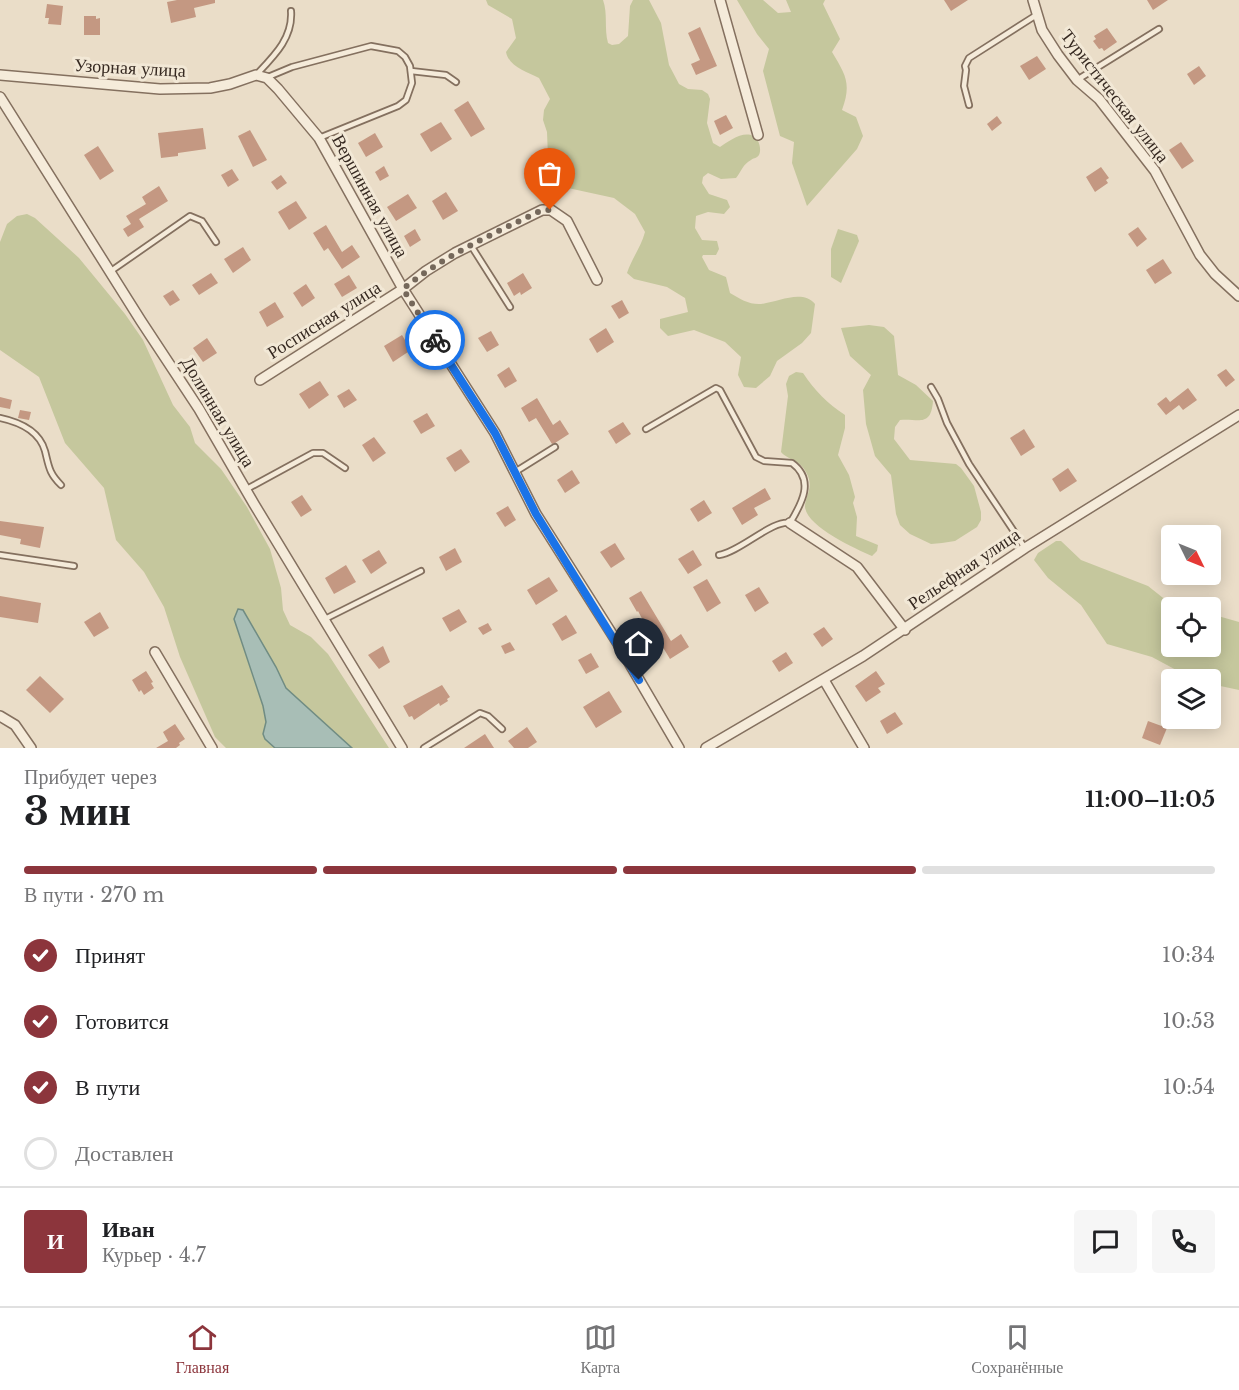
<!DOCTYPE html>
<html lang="ru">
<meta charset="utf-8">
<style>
body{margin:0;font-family:"Libre Baskerville",serif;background:#f6f6f6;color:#202124;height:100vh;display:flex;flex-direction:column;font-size:22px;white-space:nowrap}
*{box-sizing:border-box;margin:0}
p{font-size:20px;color:#757577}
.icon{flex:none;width:33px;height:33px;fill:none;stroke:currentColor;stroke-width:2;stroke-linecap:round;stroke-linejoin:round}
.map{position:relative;height:748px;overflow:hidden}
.side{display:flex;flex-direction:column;background:#fff;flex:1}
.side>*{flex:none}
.needle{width:39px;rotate:133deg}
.fabs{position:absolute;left:1161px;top:525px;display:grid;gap:12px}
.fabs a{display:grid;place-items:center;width:60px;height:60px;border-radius:6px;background:#fff;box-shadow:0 3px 15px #0003;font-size:30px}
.pin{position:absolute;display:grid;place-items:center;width:51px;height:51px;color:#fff;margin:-62px -26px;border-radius:50% 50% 50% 0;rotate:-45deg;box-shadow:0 0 6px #0007}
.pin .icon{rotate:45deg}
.courier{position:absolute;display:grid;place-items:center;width:60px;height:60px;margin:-30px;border:4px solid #1a73e8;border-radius:50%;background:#fff;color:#222;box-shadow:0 2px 8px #0007}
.overview em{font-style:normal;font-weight:800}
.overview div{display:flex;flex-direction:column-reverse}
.overview{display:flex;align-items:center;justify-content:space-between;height:102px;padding:0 24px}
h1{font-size:39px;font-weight:800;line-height:45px}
.bar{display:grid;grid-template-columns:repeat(4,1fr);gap:9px 6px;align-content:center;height:72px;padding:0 24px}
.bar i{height:8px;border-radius:4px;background:#e0e0e0}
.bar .current{background:#8c353c}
.bar p{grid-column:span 4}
.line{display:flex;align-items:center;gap:15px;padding:0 24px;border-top:2px solid #e0e0e0}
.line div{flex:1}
.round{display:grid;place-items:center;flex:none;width:63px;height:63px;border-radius:6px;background:#f6f6f6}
ol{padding:0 24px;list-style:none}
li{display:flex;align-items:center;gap:18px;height:66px}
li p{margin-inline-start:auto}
li .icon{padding:6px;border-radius:50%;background:#8c353c;color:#fff;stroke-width:4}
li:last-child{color:#757577}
li i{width:33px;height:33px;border:3px solid #e0e0e0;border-radius:50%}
.menu{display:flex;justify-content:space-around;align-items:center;height:84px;border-top:2px solid #e0e0e0;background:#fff;font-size:16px;color:#757577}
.menu a{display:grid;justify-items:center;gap:3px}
.menu .current{color:#8c353c}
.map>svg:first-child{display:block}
.green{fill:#c5c79d}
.water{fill:#a8beb6;stroke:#708c83;stroke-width:1.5}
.building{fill:#c49882}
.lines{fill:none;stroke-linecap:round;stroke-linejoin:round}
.lane-casing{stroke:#84705f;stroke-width:8}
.street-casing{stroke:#84705f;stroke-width:12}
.lane{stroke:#f5ebda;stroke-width:4.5}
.street{stroke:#f5ebda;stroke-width:9}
.done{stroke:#75685b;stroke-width:6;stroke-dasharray:0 10.8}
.route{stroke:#1a73e8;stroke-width:8}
.labels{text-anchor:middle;stroke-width:6;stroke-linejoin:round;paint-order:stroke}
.street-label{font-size:18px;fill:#362921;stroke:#f2e8d6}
</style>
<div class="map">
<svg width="1239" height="748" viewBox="0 0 1239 748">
<rect width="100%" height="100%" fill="#eaddc8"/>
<g class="green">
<path d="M486 0H603C608 14 604 28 608 43L612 45 619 44 628 36 630 6 633 0H649L661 23 669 65 679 84 688 89 702 90 708 94 710 99 707 123 713 143 720 147C729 141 749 126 758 141 760 145 761 151 759 155 756 159 755 157 751 160 743 164 741 172 736 178L721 179 708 173 703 177 702 183 709 194 727 200 730 207 724 214 708 212 696 216 695 228 702 240 717 241 719 249 716 255H703L702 257 709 270 726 277 730 293C740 299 750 305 761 304 779 302 802 289 815 304L811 333 802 343 777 361 770 376 756 388 744 387 738 375 741 357 725 342 694 330 668 336 660 328V319L688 312 685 298 667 287 634 279 627 273C632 258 641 247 645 232L635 214 614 198 568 188 564 184 563 173 548 157 547 132 543 120 544 110 550 99 539 78C527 72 509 67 506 52L516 38 512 19 488 5Z"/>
<path d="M737 0H763L778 13 791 12 786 0H825L823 4 840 39 832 52C845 74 852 83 842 110L856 117 863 136 857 149 807 206 792 163 794 142 780 136 763 71 769 49 757 34Z"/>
<path d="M27 214 35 218 79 258 125 314 143 340 173 405 190 427 195 443 221 469 247 507 270 549 281 588 283 610 290 625 311 637 328 654 389 748H352L285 688 276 667 234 619 263 706 266 722 263 734 265 739 275 748H226L215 737 180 657 164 607 144 572 116 540 104 488 65 443 39 377 0 350V242L7 224 17 216Z"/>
<path d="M838 229 857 235 859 241 841 283 831 277V249Z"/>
<path d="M869 325 884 327 894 336 898 375 916 385 933 401C931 428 918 418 900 420L895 427 894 439 910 460 956 464 961 468 974 486 981 512V520L977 527 955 541 942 543 931 544 910 534 900 525 896 514 891 475 875 456 866 424 863 390 871 375 850 356 841 328Z"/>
<path d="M796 372 803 373C815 391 827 403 845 415V428L838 455 849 475 855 497 853 503 857 517 856 536 878 545 877 551 872 556C856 549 807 527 805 507 805 495 815 488 806 472 800 460 788 460 781 452L788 396 786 384 789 376Z"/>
<path d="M1056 541H1061L1081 560 1148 586 1172 605 1182 607 1172 608V646H1210L1211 614 1239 622V690L1211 684 1210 680 1193 679 1152 657 1107 644 1081 605 1048 578 1034 560 1038 553Z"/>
</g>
<path class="water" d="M238 609 243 610 276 667 286 688 352 748H275L265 739 263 734 266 722 263 706 234 619Z"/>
<g class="building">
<path d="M177 0H215V3L194 8 196 17 171 23 167 2Z"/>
<path d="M944 0H968L951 11Z"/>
<path d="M1147 0H1168L1153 10Z"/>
<path d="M47 4 63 6 61 25 48 24 49 18H45Z"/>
<path d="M84 16H96V19L100 18V35H84Z"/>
<path d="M700 27 717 66 696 75 691 64 700 60 688 33Z"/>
<path d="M1107 28 1117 42 1104 51 1102 48 1099 49 1093 41 1096 39 1094 36Z"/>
<path d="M1037 56 1046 69 1029 80 1020 66Z"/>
<path d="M1199 66 1206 76 1194 85 1187 74Z"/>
<path d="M468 101 485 129 471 137 454 110Z"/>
<path d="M726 115 733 128 720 135 714 121Z"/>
<path d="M997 116 1002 123 992 131 987 124Z"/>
<path d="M441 122 452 139 431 152 420 134Z"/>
<path d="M203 128 206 149 178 153V156L161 158 158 133Z"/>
<path d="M250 130 267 160 253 167 238 136Z"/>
<path d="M375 133 383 147 366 157 358 143Z"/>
<path d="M1181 142 1194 161 1182 169 1169 150Z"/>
<path d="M98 146 114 171 100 180 84 155Z"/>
<path d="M384 166 389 176 380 181 375 172Z"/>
<path d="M1101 167 1109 178 1106 180 1108 183 1095 192 1086 177Z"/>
<path d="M232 169 239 180 228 187 221 175Z"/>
<path d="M281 175 287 183 277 190 271 182Z"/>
<path d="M159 186 168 201 139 219 144 227 128 237 123 229 131 224 126 216 146 204 142 197Z"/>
<path d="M446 192 458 211 443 220 432 201Z"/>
<path d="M408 194 417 208 396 221 387 207Z"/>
<path d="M296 201 307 218 289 230 278 212Z"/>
<path d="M326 225 342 252 352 245 360 257 342 269 328 248 324 251 313 233Z"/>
<path d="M1138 227 1147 239 1137 247 1128 234Z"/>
<path d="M415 229 421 240 410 247 404 236Z"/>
<path d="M243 247 251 260 233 273 224 259Z"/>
<path d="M1163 259 1172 273 1155 284 1146 270Z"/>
<path d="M211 273 218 283 199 295 192 285Z"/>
<path d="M523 273 532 288 521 295 520 292 514 296 507 283Z"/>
<path d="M349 275 357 288 342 297 334 284Z"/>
<path d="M306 284 315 298 302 307 293 293Z"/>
<path d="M173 290 180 300 170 306 163 296Z"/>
<path d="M622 300 629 313 619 319 611 306Z"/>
<path d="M275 302 284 317 267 327 259 312Z"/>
<path d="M606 328 614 342 597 353 589 339Z"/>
<path d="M491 331 499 345 487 352 478 338Z"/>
<path d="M402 335 411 350 393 362 384 346Z"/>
<path d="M207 338 217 353 203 362 193 348Z"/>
<path d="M509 367 517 381 505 388 497 375Z"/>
<path d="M1226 369 1235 380 1226 387 1217 375Z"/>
<path d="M320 381 329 395 309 409 299 394Z"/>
<path d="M1188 388 1197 400 1183 410 1179 405 1166 415 1157 404 1166 397 1170 402Z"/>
<path d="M349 389 357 400 344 408 337 396Z"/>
<path d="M0 397 12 400 10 409 0 407Z"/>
<path d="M537 398 553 425 560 420 569 434 555 443 552 444 536 418 529 422 521 408Z"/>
<path d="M20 410 31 412 29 420 18 418Z"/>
<path d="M427 413 435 426 421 434 413 421Z"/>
<path d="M623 422 631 434 616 444 608 431Z"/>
<path d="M1024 429 1035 447 1021 456 1010 438Z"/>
<path d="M374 437 386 453 373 462 362 445Z"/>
<path d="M461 449 470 462 455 472 446 458Z"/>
<path d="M1068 468 1077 481 1060 492 1052 479Z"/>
<path d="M572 470 580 483 565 493 557 480Z"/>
<path d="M765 488 771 499 754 508 758 515 742 525 732 508Z"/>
<path d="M302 495 312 510 301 517 291 502Z"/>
<path d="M704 500 712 513 698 522 690 509Z"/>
<path d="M508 506 516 520 505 527 496 513Z"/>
<path d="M0 521 44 527 40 548 20 544 21 539 0 535Z"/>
<path d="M615 543 625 559 611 568 600 552Z"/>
<path d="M455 548 462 562 446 571 439 557Z"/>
<path d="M379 550 387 563 371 574 362 560Z"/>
<path d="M693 550 702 565 688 574 678 559Z"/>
<path d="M346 565 356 582 334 594 325 578Z"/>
<path d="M549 577 558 591 536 605 527 590Z"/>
<path d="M707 579 721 603 707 612 693 587Z"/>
<path d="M759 587 769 603 755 612 745 595Z"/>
<path d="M641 591 671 641 681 634 689 647 670 659 656 636 652 638 638 611 637 612 629 598Z"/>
<path d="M0 596 41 603 38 623 0 617Z"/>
<path d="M459 609 467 622 450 632 442 618Z"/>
<path d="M100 612 109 628 94 637 84 622Z"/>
<path d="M566 615 577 633 562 641 552 624Z"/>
<path d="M488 623 492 630 483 635 478 628Z"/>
<path d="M824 627 833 639 822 647 813 634Z"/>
<path d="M510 642 515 650 505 654 501 646Z"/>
<path d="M383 646 390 662 379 669 368 655Z"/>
<path d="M786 652 793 663 779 672 772 661Z"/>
<path d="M591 653 599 667 586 674 578 660Z"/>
<path d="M146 671 153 682 151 683 154 688 144 695 141 690 139 692 132 680Z"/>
<path d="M876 671 885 684 878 688 881 692 866 702 855 686Z"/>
<path d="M40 676 64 699 50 713 26 690Z"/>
<path d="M442 685 450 697 447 699 448 701 440 706 439 703 414 720 412 716 409 717 403 706Z"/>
<path d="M609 691 622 712 596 728 583 707Z"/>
<path d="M895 712 903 724 887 734 880 721Z"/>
<path d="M1148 721 1167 728 1160 745 1142 738Z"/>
<path d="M175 724 185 739 179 743 180 745 176 748H156L168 741 163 732Z"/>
<path d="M527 727 537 742 528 748H514L508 741Z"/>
<path d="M485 734 494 748H464Z"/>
</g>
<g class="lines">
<g class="lane-casing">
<g id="lane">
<path d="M411 71 446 75 456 82"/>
<path d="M256 75C274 56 293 38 291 11"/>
<path d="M268 77 292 67 371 46 398 51 405 57 410 66 412 83 406 100 398 106 319 138"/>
<path d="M1077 80 1159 29"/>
<path d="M969 105 964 86 966 70 965 66 969 58 1038 14"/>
<path d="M470 244 510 307"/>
<path d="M111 271 190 216 202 221 216 242"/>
<path d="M931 387 938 399 947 423 969 464 1025 548"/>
<path d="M0 418C19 422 39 430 45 451 49 467 49 473 61 485"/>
<path d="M646 429 716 388 720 390 756 457 764 461 792 463C815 480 802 503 790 523 773 519 740 552 719 555"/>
<path d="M515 472 555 447"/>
<path d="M245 490 313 453H323L345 468"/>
<path d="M0 555 74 566"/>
<path d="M323 620 421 571"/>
<path d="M424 748 480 713 488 716 502 729"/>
</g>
</g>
<g class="street-casing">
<g id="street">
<path d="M720 0 758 135"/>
<path d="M1033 0 1042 30 1058 55 1077 80 1099 99 1155 171 1200 255 1215 274 1239 296"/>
<path d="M0 75 160 89 210 88 230 84 256 75 267 78 278 89 319 138 403 289 495 433 536 514 617 642 679 748"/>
<path d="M0 97 141 321 199 409 254 504 402 748"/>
<path d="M260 380 403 289 426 271 455 253 542 210H551L567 221 597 280"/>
<path d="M790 523 857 567 905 630"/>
<path d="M155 652 212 748"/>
<path d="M824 680 864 748"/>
<path d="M0 716 15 725 31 748"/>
<path d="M706 748 863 656 1025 548 1239 415"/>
</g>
</g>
<use href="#lane" class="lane"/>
<use href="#street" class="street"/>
</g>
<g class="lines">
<path class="done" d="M435 340 403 289C445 255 493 234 542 210H550"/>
<path class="route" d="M435 340 495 433 536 514 639 680"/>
</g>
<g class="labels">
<g class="street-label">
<text transform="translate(130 68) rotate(3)" y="6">Узорная улица</text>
<text transform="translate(1115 96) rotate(52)" y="6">Туристическая улица</text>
<text transform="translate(370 196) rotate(61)" y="6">Вершинная улица</text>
<text transform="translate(324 320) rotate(-32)" y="6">Росписная улица</text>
<text transform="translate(218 412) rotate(59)" y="6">Долинная улица</text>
<text transform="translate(964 569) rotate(-34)" y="6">Рельефная улица</text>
</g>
</g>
</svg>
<div class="fabs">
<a><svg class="needle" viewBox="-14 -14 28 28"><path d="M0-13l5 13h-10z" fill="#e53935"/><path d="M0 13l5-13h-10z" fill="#757577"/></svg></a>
<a><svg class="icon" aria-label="locate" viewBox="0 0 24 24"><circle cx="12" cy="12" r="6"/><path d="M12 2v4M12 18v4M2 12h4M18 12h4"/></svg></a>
<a><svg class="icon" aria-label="layers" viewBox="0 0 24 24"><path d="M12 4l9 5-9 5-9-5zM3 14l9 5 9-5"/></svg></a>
</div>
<div class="pin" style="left:550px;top:210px;background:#ea580c"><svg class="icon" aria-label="bag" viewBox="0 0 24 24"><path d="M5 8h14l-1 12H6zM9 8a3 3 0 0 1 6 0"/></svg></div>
<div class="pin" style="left:639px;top:680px;background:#1f2937"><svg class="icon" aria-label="home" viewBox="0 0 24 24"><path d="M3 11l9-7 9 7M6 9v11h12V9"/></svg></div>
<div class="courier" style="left:435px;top:340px"><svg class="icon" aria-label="bike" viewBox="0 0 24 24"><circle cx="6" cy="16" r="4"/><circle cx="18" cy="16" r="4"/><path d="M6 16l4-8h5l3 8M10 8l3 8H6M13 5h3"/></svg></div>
</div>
<section class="side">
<div class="overview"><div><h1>3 мин</h1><p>Прибудет через</p></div><em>11:00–11:05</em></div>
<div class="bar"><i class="current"></i><i class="current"></i><i class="current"></i><i></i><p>В пути · 270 m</p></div>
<ol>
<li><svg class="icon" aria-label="check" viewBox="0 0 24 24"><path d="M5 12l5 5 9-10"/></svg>Принят<p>10:34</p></li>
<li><svg class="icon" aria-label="check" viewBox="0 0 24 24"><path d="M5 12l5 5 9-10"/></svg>Готовится<p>10:53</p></li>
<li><svg class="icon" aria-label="check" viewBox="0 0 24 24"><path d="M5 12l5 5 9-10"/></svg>В пути<p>10:54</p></li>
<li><i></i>Доставлен</li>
</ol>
<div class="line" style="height:108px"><b class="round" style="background:#8c353c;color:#fff">И</b><div><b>Иван</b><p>Курьер · 4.7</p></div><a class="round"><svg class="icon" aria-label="chat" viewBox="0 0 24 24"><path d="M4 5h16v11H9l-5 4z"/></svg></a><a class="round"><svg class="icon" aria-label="phone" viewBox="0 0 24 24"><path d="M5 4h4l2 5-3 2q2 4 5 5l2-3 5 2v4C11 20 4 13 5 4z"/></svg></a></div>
</section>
<nav class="menu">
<a class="current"><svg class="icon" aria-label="home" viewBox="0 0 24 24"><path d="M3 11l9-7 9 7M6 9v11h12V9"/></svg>Главная</a>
<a><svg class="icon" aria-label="map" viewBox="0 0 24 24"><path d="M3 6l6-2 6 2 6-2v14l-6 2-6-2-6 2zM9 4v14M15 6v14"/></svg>Карта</a>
<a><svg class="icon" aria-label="saved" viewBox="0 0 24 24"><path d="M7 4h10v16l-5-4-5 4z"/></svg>Сохранённые</a>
</nav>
